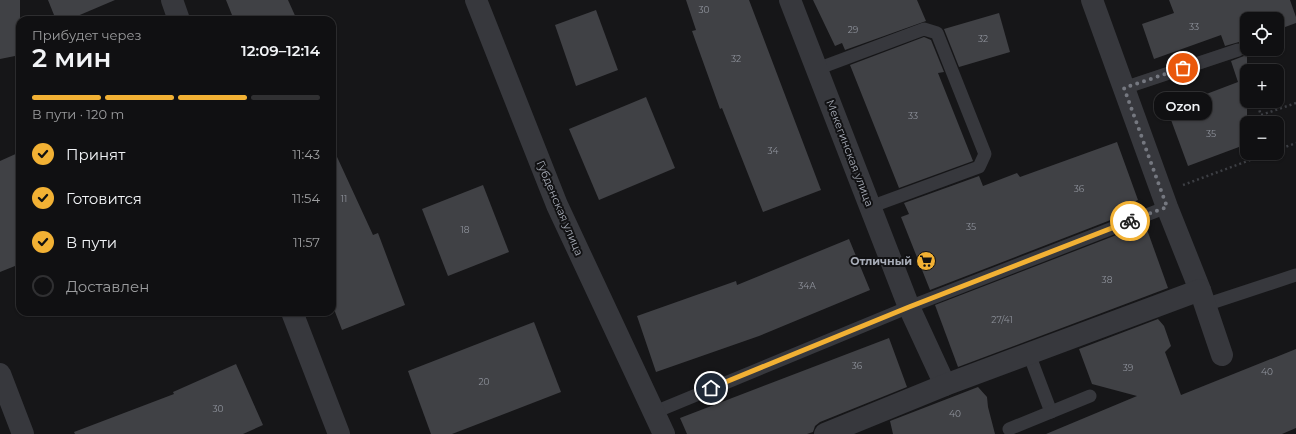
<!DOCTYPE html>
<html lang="ru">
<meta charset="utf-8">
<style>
body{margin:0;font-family:Montserrat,sans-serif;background:#1e1e20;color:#f1f3f6;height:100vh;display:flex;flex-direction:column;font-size:15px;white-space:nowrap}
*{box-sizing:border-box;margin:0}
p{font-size:13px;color:#9c9d9f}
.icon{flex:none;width:22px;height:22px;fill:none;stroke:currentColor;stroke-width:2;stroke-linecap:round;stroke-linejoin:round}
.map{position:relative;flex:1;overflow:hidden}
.sheet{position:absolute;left:16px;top:16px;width:320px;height:300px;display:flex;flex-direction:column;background:#101012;border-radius:12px;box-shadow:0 1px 3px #0004,0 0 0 1px #303032}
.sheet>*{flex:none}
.controls{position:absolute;left:1240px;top:12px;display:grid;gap:8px}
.controls a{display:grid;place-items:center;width:44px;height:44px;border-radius:8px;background:#101012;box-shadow:0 1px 3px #0004,0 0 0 1px #303032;font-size:20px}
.pin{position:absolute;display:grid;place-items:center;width:34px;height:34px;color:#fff;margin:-17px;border:2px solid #fff;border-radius:50%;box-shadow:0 1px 4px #0007}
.courier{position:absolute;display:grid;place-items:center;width:40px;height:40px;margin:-20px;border:3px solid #f2b134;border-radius:50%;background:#fff;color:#222;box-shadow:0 1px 5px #0007}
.bubble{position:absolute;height:28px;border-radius:12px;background:#101012;box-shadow:0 1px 3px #0004,0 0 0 1px #303032;font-size:13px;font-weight:600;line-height:28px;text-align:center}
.summary em{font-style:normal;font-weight:600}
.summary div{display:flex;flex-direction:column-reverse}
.summary{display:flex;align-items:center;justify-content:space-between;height:68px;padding:0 16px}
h1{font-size:26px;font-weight:600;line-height:30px}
.bar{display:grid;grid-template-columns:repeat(4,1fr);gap:6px 4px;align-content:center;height:48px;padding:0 16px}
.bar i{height:5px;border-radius:3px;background:#303032}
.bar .active{background:#f2b134}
.bar p{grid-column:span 4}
ol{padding:0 16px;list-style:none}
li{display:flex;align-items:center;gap:12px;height:44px}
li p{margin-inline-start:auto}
li .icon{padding:4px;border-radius:50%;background:#f2b134;color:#111;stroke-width:4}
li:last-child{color:#9c9d9f}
li i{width:22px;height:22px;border:2px solid #303032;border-radius:50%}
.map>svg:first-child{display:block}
.building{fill:#404145}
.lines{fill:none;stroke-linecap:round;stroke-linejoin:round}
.path{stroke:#3d3f44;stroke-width:2.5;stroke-dasharray:2 3;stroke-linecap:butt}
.lane{stroke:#37383d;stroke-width:13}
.street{stroke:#37383d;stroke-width:22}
.done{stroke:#757880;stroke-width:4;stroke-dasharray:0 7.2}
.route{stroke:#f2b134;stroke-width:5}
.labels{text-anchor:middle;stroke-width:4;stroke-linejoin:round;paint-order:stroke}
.number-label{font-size:9px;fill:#8e929b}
.street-label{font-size:11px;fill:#a8adb8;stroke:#111113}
.poi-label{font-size:11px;font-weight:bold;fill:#a8adb8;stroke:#111113;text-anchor:end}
</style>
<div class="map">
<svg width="1296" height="434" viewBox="0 0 1296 434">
<rect width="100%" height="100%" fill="#161618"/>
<g class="building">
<path d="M0 0H20V55L0 59Z"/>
<path d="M48 0H115L68 20H56Z"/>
<path d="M226 0H288L297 20H234Z"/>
<path d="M686 0H749L821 190 763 212 722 108 720 109 692 31 696 30Z"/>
<path d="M813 0H917L926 21 845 50 842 43 835 46Z"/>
<path d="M1169 0H1290L1296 17V23L1277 30V19H1247V144L1188 166 1167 109 1238 82 1231 61 1244 56 1246 48 1239 42 1225 46 1221 35 1154 59 1142 24 1174 13Z"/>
<path d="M596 10 618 70 576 86 555 25Z"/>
<path d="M999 13 1010 52 959 67 944 29Z"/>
<path d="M924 37 931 40 944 72 938 73 973 161 899 188 850 65Z"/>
<path d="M646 97 675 168 599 200 569 129Z"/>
<path d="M1117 142 1138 200 1136 201 1139 209 930 290 901 217 909 214 904 203 979 176 983 186 1017 173 1020 177Z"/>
<path d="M332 146 373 235 378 233 405 305 342 330 332 304Z"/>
<path d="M20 152V264L0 272V161Z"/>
<path d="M483 185 509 252 448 276 422 209Z"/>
<path d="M1145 224 1168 288 958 367 935 305Z"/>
<path d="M849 239 870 290 759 336 656 372 637 316 736 281 737 285Z"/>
<path d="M1158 319 1164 326 1171 346 1165 352 1181 395 1296 349V428L1282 434H1046L1137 396 1092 384 1079 349Z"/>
<path d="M534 322 561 392 452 434H431L408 371Z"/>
<path d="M889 338 907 387 820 422 815 426 813 432 807 434H687L680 418Z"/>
<path d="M236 364 263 425 243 434H75L74 432 174 394 173 392Z"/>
<path d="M978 387 987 397 988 407 995 434H893L890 421Z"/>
</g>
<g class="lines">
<g class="path">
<path d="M1244 68 1247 75"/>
<path d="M1256 101 1261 115 1296 103"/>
<path d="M1277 150 1296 143"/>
<path d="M1183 185 1269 153"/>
</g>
<g class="lane">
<path d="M817 69 924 29 937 33 985 154 979 167 870 207"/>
<path d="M1124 88 1238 50"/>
<path d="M1205 305 1296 275"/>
<path d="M1029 354 1051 412"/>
<path d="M655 412 909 307 1167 207"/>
<path d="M1009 429 1090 396"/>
</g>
<g class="street">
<path d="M172 0 179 20"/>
<path d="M476 0 557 205 664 434"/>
<path d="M790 0 909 307 945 385"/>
<path d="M1092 0 1167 207 1200 290"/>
<path d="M292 312 339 434"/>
<path d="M0 374 23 434"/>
<path d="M825 434 945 385 1200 290 1222 355"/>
</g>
</g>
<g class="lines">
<path class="done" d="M1130 221 1167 207 1124 88 1183 68"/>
<path class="route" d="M711 388 909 307 1130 221"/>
</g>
<defs>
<g id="supermarket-disc" transform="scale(1)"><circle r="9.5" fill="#f2b134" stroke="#111113"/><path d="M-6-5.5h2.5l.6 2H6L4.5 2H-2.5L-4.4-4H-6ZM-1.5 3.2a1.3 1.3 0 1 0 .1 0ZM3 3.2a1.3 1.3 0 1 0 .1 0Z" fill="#111"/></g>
</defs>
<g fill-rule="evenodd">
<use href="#supermarket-disc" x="926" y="261"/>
</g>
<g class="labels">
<g class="number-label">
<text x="704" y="13">30</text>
<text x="1194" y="30">33</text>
<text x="853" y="33">29</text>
<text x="983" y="42">32</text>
<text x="736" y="62">32</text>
<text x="913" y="119">33</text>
<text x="1211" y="137">35</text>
<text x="773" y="154">34</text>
<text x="1079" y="192">36</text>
<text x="344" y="202">11</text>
<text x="971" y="230">35</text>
<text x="465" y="233">18</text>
<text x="1107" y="283">38</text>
<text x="807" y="289">34А</text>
<text x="1002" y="323">27/41</text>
<text x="857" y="369">36</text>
<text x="1128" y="371">39</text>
<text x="1267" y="375">40</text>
<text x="484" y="385">20</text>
<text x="218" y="412">30</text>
<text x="955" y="417">40</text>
</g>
<g class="street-label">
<text transform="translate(850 153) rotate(69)" y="4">Мекегинская улица</text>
<text transform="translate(560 208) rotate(67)" y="4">Губденская улица</text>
</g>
<g class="poi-label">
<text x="912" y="265">Отличный</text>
</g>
</g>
</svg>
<div class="controls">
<a><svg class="icon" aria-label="locate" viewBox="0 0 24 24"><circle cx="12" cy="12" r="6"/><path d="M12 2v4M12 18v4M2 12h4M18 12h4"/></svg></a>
<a>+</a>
<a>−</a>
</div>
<div class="pin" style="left:1183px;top:68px;background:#ea580c"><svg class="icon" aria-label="bag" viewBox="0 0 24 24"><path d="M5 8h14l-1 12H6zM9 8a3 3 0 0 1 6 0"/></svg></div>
<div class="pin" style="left:711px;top:388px;background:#1f2937"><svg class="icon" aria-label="home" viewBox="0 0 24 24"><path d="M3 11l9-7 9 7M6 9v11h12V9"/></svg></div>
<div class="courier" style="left:1130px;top:221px"><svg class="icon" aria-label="bike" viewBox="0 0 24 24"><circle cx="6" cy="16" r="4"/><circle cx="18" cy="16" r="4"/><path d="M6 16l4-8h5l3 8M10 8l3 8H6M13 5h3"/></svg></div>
<div class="bubble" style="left:1154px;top:92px;width:58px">Ozon</div>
<section class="sheet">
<div class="summary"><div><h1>2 мин</h1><p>Прибудет через</p></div><em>12:09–12:14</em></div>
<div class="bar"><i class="active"></i><i class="active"></i><i class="active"></i><i></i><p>В пути · 120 m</p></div>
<ol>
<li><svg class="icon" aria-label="check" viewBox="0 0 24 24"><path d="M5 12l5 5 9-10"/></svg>Принят<p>11:43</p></li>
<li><svg class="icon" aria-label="check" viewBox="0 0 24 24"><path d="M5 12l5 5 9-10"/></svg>Готовится<p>11:54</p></li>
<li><svg class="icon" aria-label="check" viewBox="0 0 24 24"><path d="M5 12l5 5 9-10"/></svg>В пути<p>11:57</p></li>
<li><i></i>Доставлен</li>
</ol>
</section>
</div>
